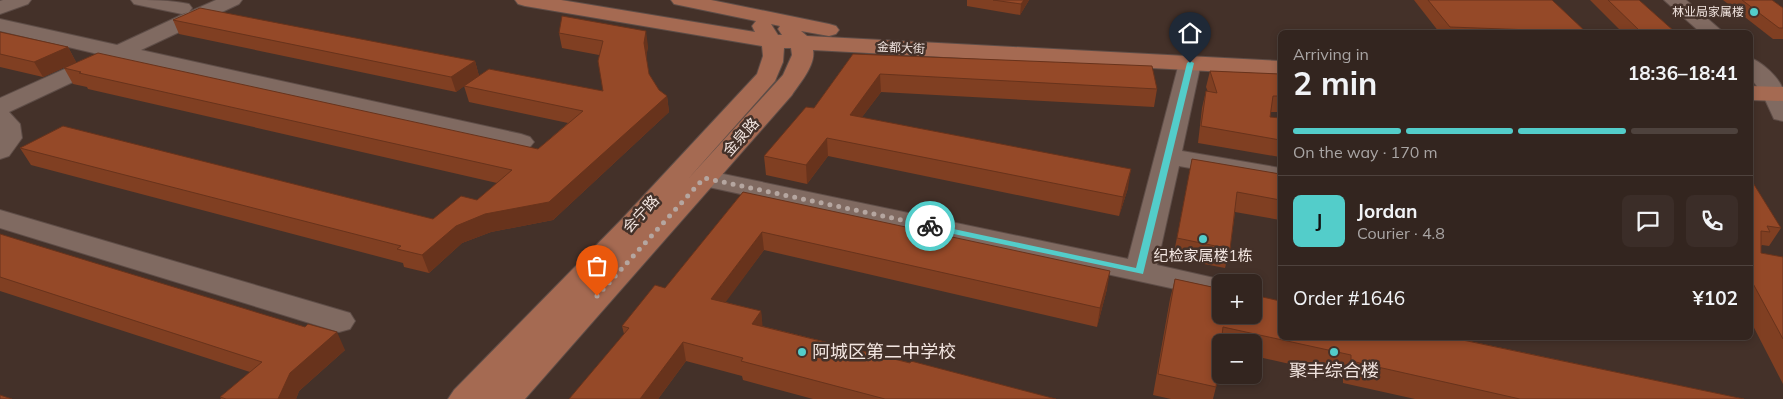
<!DOCTYPE html>
<meta charset="utf-8">
<style>
body{margin:0;font-family:Mulish,"Noto Sans SC",sans-serif;background:#3b2d28;color:#f1f3f6;height:100vh;display:flex;flex-direction:column;font-size:19px;white-space:nowrap}
*{box-sizing:border-box;margin:0}
p{font-size:16px;color:#a9a5a4}
.icon{flex:none;width:28px;height:28px;fill:none;stroke:currentColor;stroke-width:2;stroke-linecap:round;stroke-linejoin:round}
.map{position:relative;flex:1;overflow:hidden}
.panel{position:absolute;left:1278px;top:30px;width:475px;height:310px;display:flex;flex-direction:column;background:#33251f;border-radius:8px;box-shadow:0 2px 8px #0003,0 0 0 1px #4e423d}
.panel>*{flex:none}
.fabs{position:absolute;left:1212px;top:274px;display:grid;gap:10px}
.fabs a{display:grid;place-items:center;width:50px;height:50px;border-radius:8px;background:#33251f;box-shadow:0 2px 8px #0003,0 0 0 1px #4e423d;font-size:25px}
.pin{position:absolute;display:grid;place-items:center;width:42px;height:42px;color:#fff;margin:-51px -21px;border-radius:50% 50% 50% 0;rotate:-45deg;box-shadow:0 0 5px #0007}
.pin .icon{rotate:45deg}
.courier{position:absolute;display:grid;place-items:center;width:50px;height:50px;margin:-25px;border:4px solid #53cdca;border-radius:50%;background:#fff;color:#222;box-shadow:0 1px 6px #0007}
.head em{font-style:normal;font-weight:700}
.head div{display:flex;flex-direction:column-reverse}
.head{display:flex;align-items:center;justify-content:space-between;height:85px;padding:0 15px}
h1{font-size:32px;font-weight:700;line-height:38px}
.bar{display:grid;grid-template-columns:repeat(4,1fr);gap:8px 5px;align-content:center;height:60px;padding:0 15px}
.bar i{height:6px;border-radius:4px;background:#4e423d}
.bar .current{background:#53cdca}
.bar p{grid-column:span 4}
.line{display:flex;align-items:center;gap:12px;padding:0 15px;border-top:1px solid #4e423d}
.line div{flex:1}
.round{display:grid;place-items:center;flex:none;width:52px;height:52px;border-radius:8px;background:#3b2d28}
.map>svg:first-child{display:block}
.lines{fill:none;stroke-linecap:round;stroke-linejoin:round}
.minor-casing{stroke:#5e4d47;stroke-width:2}
.major-casing{stroke:#5e4d47;stroke-width:2}
.minor{fill:#806a61;fill-rule:evenodd}
.major{fill:#a56a52;fill-rule:evenodd}
.wall{fill:#803f22}
.shaded-wall{fill:#68331c}
.building{fill:#954928;stroke:#68331c}
.route{fill:#53cdca}
.done{stroke:#b5a6a0;stroke-width:5;stroke-dasharray:0 9}
.poi-dot{fill:#53cdca;stroke:#443129;stroke-width:2}
.labels{text-anchor:middle;stroke-width:5;stroke-linejoin:round;paint-order:stroke}
.far-poi-label{font-size:12px;fill:#f2e5e0;stroke:#443129;text-anchor:end}
.far-street-label{font-size:12px;fill:#f2e5e0;stroke:#443129}
.street-label{font-size:15px;fill:#f2e5e0;stroke:#443129}
.poi-label{font-size:15px;fill:#f2e5e0;stroke:#443129}
.near-poi-label{font-size:18px;fill:#f2e5e0;stroke:#443129;text-anchor:start}
</style>
<div class="map">
<svg width="1783" height="399" viewBox="0 0 1783 399">
<rect width="100%" height="100%" fill="#443129"/>
<g class="lines">
<g class="minor-casing">
<g id="minor">
<path d="M3 0H31L28 4 0 14V1Z"/>
<path d="M131 0C151 0 170 0 189 4L192 8 189 12 216 0H242L239 4 141 50 521 134 530 137 534 142 530 147 521 150 122 59 9 112 20 124 22 138 9 156 0 159V98L98 54 0 31V19L117 45 188 12 182 14 134 4Z"/>
<path d="M1664 0H1686L1723 32H1700Z"/>
<path d="M1190 56 1198 58 1201 63 1182 151 1280 168V184L1179 166 1157 265 1232 282H1221V299L704 186 695 184 691 178 695 172 704 170 1128 259 1179 63 1182 58Z"/>
<path d="M1750 58C1761 61 1780 78 1783 90 1783 99 1783 112 1783 121L1774 119 1762 93 1750 77Z"/>
<path d="M0 210 350 313 355 321 350 329 339 332 0 228Z"/>
</g>
</g>
<g class="major-casing">
<g id="major">
<path d="M515 0H561L755 32 752 26 756 21 674 4 671 0H711L829 24 836 26 839 30 836 34 829 36 801 31 807 36 1280 61V75L813 50C816 65 800 83 792 95L525 399H448L454 390 621 220 757 74 763 56 762 46 525 6 518 4ZM771 24 780 26 778 29 782 35H778ZM784 48H791L792 55 783 75 688 179 775 81 783 62Z"/>
<path d="M1750 86 1783 87V101L1750 100Z"/>
</g>
</g>
<use href="#minor" class="minor"/>
<use href="#major" class="major"/>
</g>
<g class="wall">
<path d="M967 0H1029L1020 15 967 6Z"/>
<path d="M1414 0H1552L1586 32H1439Z"/>
<path d="M1590 0H1639L1675 32H1622Z"/>
<path d="M1723 0H1772L1783 8V39H1773Z"/>
<path d="M173 20 475 61 479 76 603 91 599 55 562 48 559 33 648 46 646 58 649 74 659 90 667 96 669 112 553 220 491 232 462 243 429 273 404 267 403 263 31 165 20 148 433 219 477 200 497 183 88 89 87 87 73 84 64 68 538 149 568 123 469 102 464 86 456 92 179 34Z"/>
<path d="M0 32 68 47 76 62 43 77 0 67Z"/>
<path d="M853 54 1157 89 1154 107 881 92 862 117 1128 188 1119 216 828 156 807 184 766 175 764 156 814 108Z"/>
<path d="M1210 71 1280 74V112H1271L1270 117 1280 118V157L1198 143 1202 108 1206 91 1208 92 1206 87Z"/>
<path d="M1192 159 1280 174V220L1235 212 1230 249 1225 268 1173 258Z"/>
<path d="M1750 178 1781 228 1769 246 1762 245 1761 246V253L1783 257V384L1750 320Z"/>
<path d="M743 192 1107 289 1097 327 764 250 725 302 761 311 762 326 1056 399H813L743 380 742 376 686 361 658 399H569L624 334 622 326 665 288Z"/>
<path d="M0 234 345 350 299 391 296 399H221L220 397 250 372 0 291Z"/>
<path d="M1175 279 1744 399H1415L1343 383V376L1254 356V342H1221V349L1216 387 1213 399H1171L1153 395 1170 299Z"/>
</g>
<g class="shaded-wall">
<path d="M1024 0H1029L1020 15 1021 4Z"/>
<path d="M646 31 648 46 646 59 644 43Z"/>
<path d="M68 47 76 62 43 77 34 62Z"/>
<path d="M475 61 479 76 456 92 451 77Z"/>
<path d="M880 74 881 92 850 133V115Z"/>
<path d="M667 96 669 112 553 220 491 232 462 243 429 273 422 255 456 226Z"/>
<path d="M827 138 828 156 807 184 806 165Z"/>
<path d="M1131 169 1128 188 1119 216 1123 197Z"/>
<path d="M762 232 764 250 714 318 711 299Z"/>
<path d="M1110 271 1107 289 1097 327 1100 308Z"/>
<path d="M761 311 763 330 752 324Z"/>
<path d="M337 332 345 350 299 391 296 399H278L290 373Z"/>
<path d="M683 342 686 361 658 399H640Z"/>
</g>
<g class="building">
<path d="M993 0H1024L1021 4Z"/>
<path d="M1428 0H1552L1586 32 1450 27Z"/>
<path d="M1608 0H1639L1675 32H1641Z"/>
<path d="M1742 0H1772L1783 8V28H1779Z"/>
<path d="M200 8 475 61 451 77 173 20Z"/>
<path d="M562 16 646 31 644 43 649 74 659 90 667 96 549 202 485 214 456 226 422 255 397 249 401 246 20 148 63 126 433 219 461 196 477 200 512 170 79 73 81 72 64 68 98 53 538 149 583 111 464 86 489 69 603 91 598 61 603 41 559 33Z"/>
<path d="M0 32 68 47 34 62 0 54Z"/>
<path d="M853 54 1152 66 1157 89 880 74 850 115 1131 169 1123 197 827 138 806 165 764 156 806 107 814 108Z"/>
<path d="M1210 71 1280 74V96H1273L1270 117 1280 118V140L1201 126 1206 91 1217 93Z"/>
<path d="M1192 159 1280 174V200L1237 192 1230 249 1177 238Z"/>
<path d="M1750 178 1781 228 1767 226 1770 232 1761 231V253L1783 257V339L1750 278Z"/>
<path d="M743 192 1110 271 1100 308 762 232 711 299 761 311 752 324 910 363 911 361 1056 399H885L741 361 743 358 683 342 640 399H569L629 328 622 326 655 285 665 288Z"/>
<path d="M0 234 305 327 308 324 337 332 290 373 278 399H226L220 397 262 362 0 277Z"/>
<path d="M1175 279 1221 289V315H1254V295L1280 301V338H1453L1744 399H1520L1351 361V355L1223 327 1216 387 1158 374Z"/>
<path d="M0 395 12 399H0Z"/>
</g>
<path class="route" d="M1190 61 1194 63 1143 274 930 229 926 226 930 224 1136 268 1187 63Z"/>
<g class="lines">
<path class="done" d="M597 296 704 178 930 226"/>
</g>
<g class="poi-dot">
<circle cx="1754" cy="12" r="5"/>
<circle cx="1203" cy="239" r="5"/>
<circle cx="802" cy="352" r="5"/>
<circle cx="1334" cy="352" r="5"/>
</g>
<g class="labels">
<g class="far-poi-label">
<text x="1744" y="16">林业局家属楼</text>
</g>
<g class="far-street-label">
<text transform="translate(901 48) rotate(3)" y="4">金都大街</text>
</g>
<g class="street-label">
<text transform="translate(741 137) rotate(-48)" y="5">金泉路</text>
<text transform="translate(641 214) rotate(-47)" y="5">会宁路</text>
</g>
<g class="poi-label">
<text x="1203" y="261">纪检家属楼1栋</text>
</g>
<g class="near-poi-label">
<text x="812" y="358">阿城区第二中学校</text>
<text x="1334" y="377" text-anchor="middle">聚丰综合楼</text>
</g>
</g>
</svg>
<div class="fabs">
<a>+</a>
<a>−</a>
</div>
<div class="pin" style="left:597px;top:296px;background:#ea580c"><svg class="icon" aria-label="bag" viewBox="0 0 24 24"><path d="M5 8h14l-1 12H6zM9 8a3 3 0 0 1 6 0"/></svg></div>
<div class="pin" style="left:1190px;top:63px;background:#1f2937"><svg class="icon" aria-label="home" viewBox="0 0 24 24"><path d="M3 11l9-7 9 7M6 9v11h12V9"/></svg></div>
<div class="courier" style="left:930px;top:226px"><svg class="icon" aria-label="bike" viewBox="0 0 24 24"><circle cx="6" cy="16" r="4"/><circle cx="18" cy="16" r="4"/><path d="M6 16l4-8h5l3 8M10 8l3 8H6M13 5h3"/></svg></div>
<section class="panel">
<div class="head"><div><h1>2 min</h1><p>Arriving in</p></div><em>18:36–18:41</em></div>
<div class="bar"><i class="current"></i><i class="current"></i><i class="current"></i><i></i><p>On the way · 170 m</p></div>
<div class="line" style="height:90px"><b class="round" style="background:#53cdca;color:#111">J</b><div><b>Jordan</b><p>Courier · 4.8</p></div><a class="round"><svg class="icon" aria-label="chat" viewBox="0 0 24 24"><path d="M4 5h16v11H9l-5 4z"/></svg></a><a class="round"><svg class="icon" aria-label="phone" viewBox="0 0 24 24"><path d="M5 4h4l2 5-3 2q2 4 5 5l2-3 5 2v4C11 20 4 13 5 4z"/></svg></a></div>
<div class="line" style="height:65px"><div>Order #1646</div><b>¥102</b></div>
</section>
</div>
